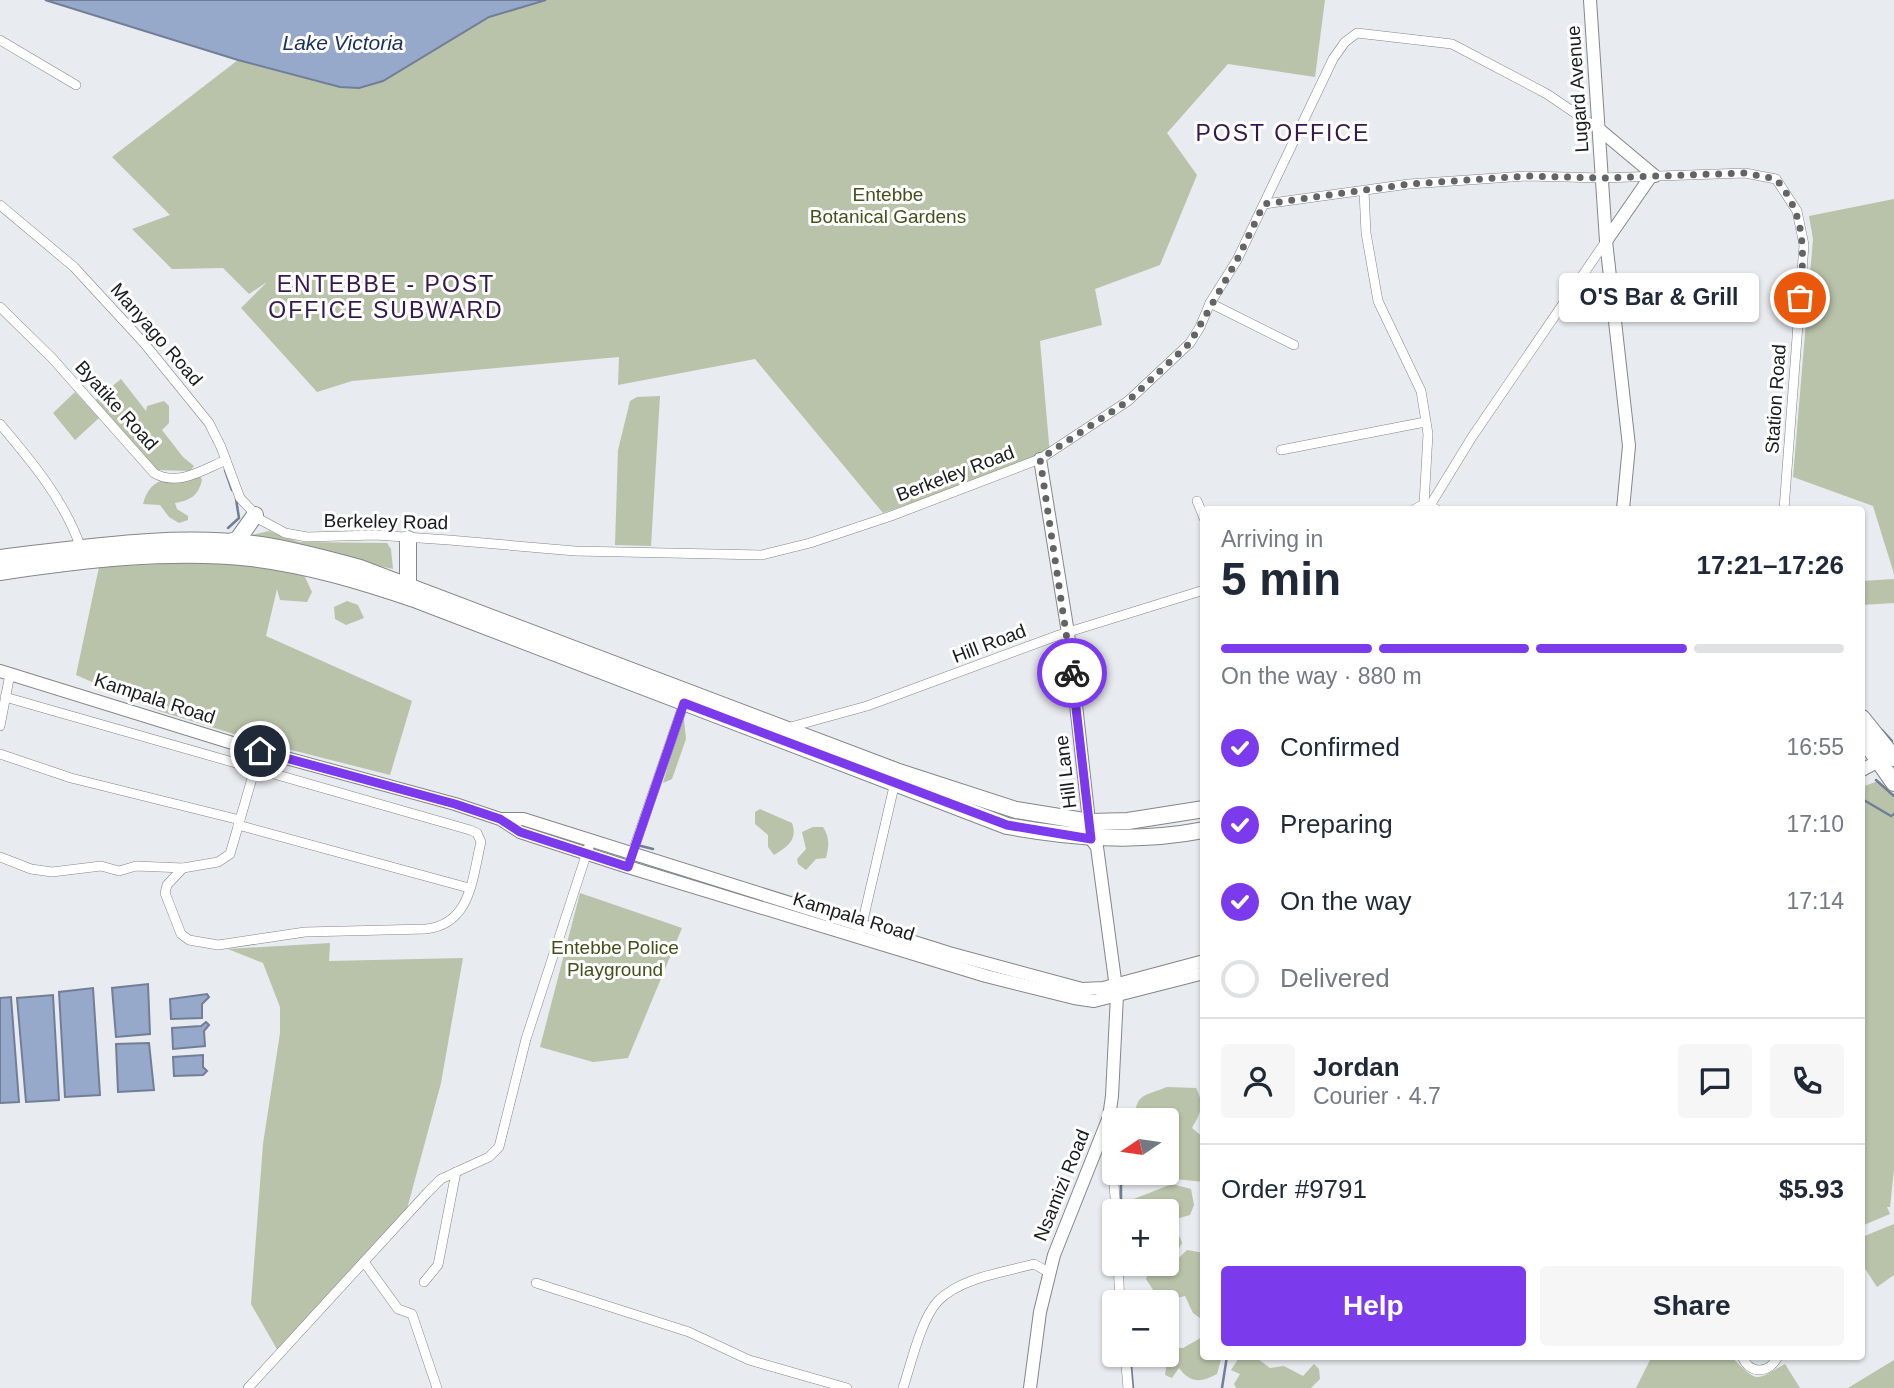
<!DOCTYPE html>
<meta charset="utf-8">
<style>
body{margin:0;font-family:Helvetica,sans-serif;background:#f6f6f7;color:#1f2937;height:100vh;display:flex;flex-direction:column;font-size:26px;white-space:nowrap}
*{box-sizing:border-box;margin:0}
p{font-size:23px;color:#747a83}
.icon{flex:none;width:38px;height:38px;fill:none;stroke:currentColor;stroke-width:2;stroke-linecap:round;stroke-linejoin:round}
.map{position:relative;flex:1;overflow:hidden}
.drawer{position:absolute;left:1200px;top:506px;width:665px;height:854px;display:flex;flex-direction:column;background:#fff;border-radius:7px;box-shadow:0 2px 5px #0004}
.drawer>*{flex:none}
.needle{width:46px;rotate:257deg}
.tools{position:absolute;left:1102px;top:1108px;display:grid;gap:14px}
.tools a{display:grid;place-items:center;width:77px;height:77px;border-radius:7px;background:#fff;box-shadow:0 2px 5px #0004;font-size:35px}
.pin{position:absolute;display:grid;place-items:center;width:60px;height:60px;color:#fff;margin:-30px;border:4px solid #fff;border-radius:50%;box-shadow:0 2px 7px #0007}
.courier{position:absolute;display:grid;place-items:center;width:70px;height:70px;margin:-35px;border:5px solid #7c3aed;border-radius:50%;background:#fff;color:#222;box-shadow:0 2px 9px #0007}
.bubble{position:absolute;height:49px;border-radius:7px;background:#fff;box-shadow:0 2px 5px #0004;font-size:23px;font-weight:800;line-height:49px;text-align:center}
.summary em{font-style:normal;font-weight:800}
.summary div{display:flex;flex-direction:column-reverse}
.summary{display:flex;align-items:center;justify-content:space-between;height:119px;padding:0 21px}
h1{font-size:46px;font-weight:800;line-height:52px}
.bar{display:grid;grid-template-columns:repeat(4,1fr);gap:10px 7px;align-content:center;height:84px;padding:0 21px}
.bar i{height:9px;border-radius:5px;background:#e0e1e3}
.bar .current{background:#7c3aed}
.bar p{grid-column:span 4}
.line{display:flex;align-items:center;gap:18px;padding:0 21px;border-top:2px solid #e0e1e3}
.line div{flex:1}
.round{display:grid;place-items:center;flex:none;width:74px;height:74px;border-radius:7px;background:#f6f6f7}
ol{padding:0 21px;list-style:none}
li{display:flex;align-items:center;gap:21px;height:77px}
li p{margin-inline-start:auto}
li .icon{padding:7px;border-radius:50%;background:#7c3aed;color:#fff;stroke-width:4}
li:last-child{color:#747a83}
li i{width:38px;height:38px;border:4px solid #e0e1e3;border-radius:50%}
.cta{display:flex;gap:14px;margin-top:auto;padding:14px 21px}
.cta a{flex:1;height:80px;border-radius:7px;background:#7c3aed;color:#fff;font-size:28px;font-weight:800;line-height:80px;text-align:center}
.cta a+a{background:#f6f6f7;color:#1f2937}
.map>svg:first-child{display:block}
.green{fill:#b9c3a9}
.water{fill:#97a9cb;stroke:#727e97;stroke-width:2}
.lines{fill:none;stroke-linecap:round;stroke-linejoin:round}
.stream{stroke:#727e97;stroke-width:2.5}
.street-casing{stroke:#83868a;stroke-width:10}
.secondary-casing{stroke:#83868a;stroke-width:14}
.highway-casing{stroke:#83868a;stroke-width:18}
.street{stroke:#fff;stroke-width:9}
.secondary{stroke:#fff;stroke-width:12}
.highway{stroke:#fff;stroke-width:16}
.done{stroke:#626466;stroke-width:7;stroke-dasharray:0 12.6}
.route{stroke:#7c3aed;stroke-width:9}
.labels{text-anchor:middle;stroke-width:6;stroke-linejoin:round;paint-order:stroke}
.street-label{font-size:19px;fill:#1a1b1d;stroke:#fff}
.park-label{font-size:19px;fill:#40521a;stroke:#fff}
.water-label{font-size:21px;font-style:italic;fill:#1a305c;stroke:#fff}
.quarter-label{font-size:23px;letter-spacing:2px;fill:#36174e;stroke:#fff}
</style>
<div class="map">
<svg width="1894" height="1388" viewBox="0 0 1894 1388">
<rect width="100%" height="100%" fill="#e8ebef"/>
<g class="green">
<path d="M546 0H1325L1315 77 1228 64 1167 133 1197 175 1160 265 1095 289 1102 325 1040 341 1050 455 883 513 755 359 618 385 619 357 352 381 317 392 241 308 267 282 249 294 223 268 172 269 132 229 170 215 112 157 238 60 340 87 359 88 383 81 489 17Z"/>
<path d="M1894 199V574L1873 506 1793 477 1813 239 1809 216Z"/>
<path d="M121 379 146 411 147 406 164 401 169 406V423L162 430 183 457 194 466 190 471 156 470 93 402Z"/>
<path d="M75 392 99 418 75 440 53 413Z"/>
<path d="M660 396 651 546 615 545 618 450 630 401 637 397Z"/>
<path d="M199 474 202 480C198 496 191 500 175 503L177 509 188 516V520L179 523 169 517 160 505 143 504C151 474 172 479 199 474Z"/>
<path d="M269 531 299 542 387 543 391 549 393 569 247 536Z"/>
<path d="M179 563 283 565 281 573 285 568 304 575 312 592 307 602 280 600 277 589 266 636 412 701 390 775 260 742 159 711 76 675 99 567Z"/>
<path d="M1894 579V603L1862 605V581Z"/>
<path d="M347 601 358 605 364 618 346 625 335 619 334 607Z"/>
<path d="M684 719 686 739 672 779 663 783 680 722Z"/>
<path d="M1878 781 1894 797V1169L1890 1207H1887L1890 1214 1864 1225 1862 787Z"/>
<path d="M760 809 792 823C798 839 788 847 774 855L768 847V835L755 824V812Z"/>
<path d="M813 827H823C830 838 829 846 826 858L816 859 806 870 798 864 797 859 806 849 802 832Z"/>
<path d="M580 893 682 928 628 1058 593 1062 540 1047Z"/>
<path d="M330 943 329 961 463 958 441 1083 404 1220 278 1351 251 1304 263 1144 280 1033V1007L263 963 228 949Z"/>
<path d="M1167 1087 1196 1088C1205 1105 1201 1112 1192 1128L1204 1138V1182L1165 1178 1161 1173 1167 1172V1120H1135C1135 1093 1145 1096 1167 1087Z"/>
<path d="M1172 1184 1191 1189 1194 1205 1190 1215 1169 1221V1229L1180 1237 1182 1243 1176 1254 1167 1257V1211H1118L1126 1202Z"/>
<path d="M1894 1224V1275L1877 1287 1862 1264V1237Z"/>
<path d="M1187 1250 1204 1253V1321L1193 1313 1185 1296 1161 1302 1146 1279 1152 1265 1164 1264 1169 1267Z"/>
<path d="M1204 1336V1356H1222L1217 1374C1201 1383 1190 1383 1179 1368L1172 1378 1165 1375 1169 1348H1183Z"/>
<path d="M1240 1356H1254L1270 1368 1284 1366 1303 1376 1314 1364 1319 1369 1320 1379 1311 1388H1236L1234 1384 1240 1374 1231 1370Z"/>
<path d="M1652 1356H1730C1759 1383 1753 1382 1785 1364L1800 1388H1636Z"/>
<path d="M1894 1360V1388H1848Z"/>
</g>
<g class="water">
<path d="M45 0H546L489 17 383 81 359 88 340 87 238 60Z"/>
<path d="M148 984 150 1034 116 1037 112 988Z"/>
<path d="M93 988 100 1095 65 1097 59 992Z"/>
<path d="M207 994 209 997 202 1004V1018L171 1019 170 999Z"/>
<path d="M53 995 59 1100 26 1102 17 998Z"/>
<path d="M11 997 19 1102 0 1103V998Z"/>
<path d="M206 1022 209 1025 204 1031 205 1046 173 1049 172 1028 201 1026Z"/>
<path d="M149 1043 154 1090 118 1092 116 1044Z"/>
<path d="M203 1055V1067L207 1071 203 1075 174 1076 173 1057Z"/>
</g>
<g class="lines">
<g class="stream">
<path d="M225 470 232 490"/>
<path d="M228 528 239 518 236 499"/>
<path d="M1882 730 1892 741"/>
<path d="M1876 780 1894 796"/>
<path d="M1862 799 1891 816"/>
<path d="M1893 815 1894 814"/>
<path d="M641 846 653 849"/>
<path d="M1121 1172V1211"/>
<path d="M1130 1354 1133 1388"/>
<path d="M1222 1388 1227 1356"/>
</g>
<g class="street-casing">
<g id="street">
<path d="M0 40 76 85"/>
<path d="M1364 191 1366 233 1378 301 1421 391 1428 434 1424 504"/>
<path d="M1264 204 1409 184 1527 176 1602 178 1745 173 1776 179 1797 211 1804 245 1784 509"/>
<path d="M0 205 74 267 144 343 209 423 221 447 240 498 261 520 285 533 307 537 375 535 449 540 575 551 762 555 810 543 891 516 1040 459 1128 401 1190 343 1200 327 1210 303 1237 260 1333 59 1345 42 1357 33 1452 44 1547 94 1600 130"/>
<path d="M1210 303 1294 345"/>
<path d="M0 307 52 358 154 473C177 487 203 470 226 460"/>
<path d="M0 424C33 463 64 500 81 548"/>
<path d="M1281 450 1425 422"/>
<path d="M1197 501 1204 518"/>
<path d="M1431 504 1472 437 1606 241"/>
<path d="M1415 509 1424 504 1436 509"/>
<path d="M5 697 470 830 477 833 481 842C472 879 471 924 426 929L305 932 218 945 189 940 181 934 165 893 167 885 183 868"/>
<path d="M0 726 10 674"/>
<path d="M787 728 867 706 1059 635 1204 590"/>
<path d="M0 754 71 778 240 820"/>
<path d="M238 825 469 888"/>
<path d="M0 857 31 869 52 872 101 866 119 871 136 866 183 868 218 862 230 854 260 751"/>
<path d="M631 857 684 703"/>
<path d="M861 929 895 782"/>
<path d="M1109 1119 1116 1211"/>
<path d="M364 1262 398 1309 412 1314 437 1388"/>
<path d="M1118 1264 1120 1302"/>
<path d="M424 1282 438 1265 456 1172"/>
<path d="M536 1283 689 1332 749 1360 847 1388"/>
<path d="M1125 1354 1128 1388"/>
<path d="M1742 1356C1749 1375 1770 1374 1778 1356"/>
<path d="M248 1388 427 1193 441 1179 489 1157 499 1147 526 1039 591 840"/>
<path d="M903 1388C911 1364 921 1319 938 1301 960 1278 1004 1272 1034 1264L1050 1273"/>
</g>
</g>
<g class="secondary-casing">
<g id="secondary">
<path d="M1590 0 1606 241 1629 446 1623 509"/>
<path d="M1600 130 1655 176"/>
<path d="M1606 241 1651 176"/>
<path d="M0 671 242 746 455 804 500 819 520 832 628 867 986 976 1074 998 1094 1001 1204 973"/>
<path d="M1862 770 1886 757"/>
<path d="M501 819H523L949 953 1082 989 1103 988 1204 961"/>
<path d="M1030 1388 1040 1312 1054 1255 1109 1117 1112 1096 1117 995 1097 847 1091 839 1068 633 1040 459"/>
</g>
</g>
<g class="highway-casing">
<g id="highway">
<path d="M408 539V593"/>
<path d="M228 543 238 539 255 515"/>
<path d="M0 558C85 548 175 533 261 545 294 550 327 559 360 568L896 771 1016 810 1090 822 1128 821 1204 809"/>
<path d="M0 572C81 560 169 549 251 558 308 565 362 581 417 600L1007 826C1074 838 1137 843 1204 830"/>
<path d="M1862 718 1894 758"/>
<path d="M1862 737 1894 783"/>
</g>
</g>
<use href="#street" class="street"/>
<use href="#secondary" class="secondary"/>
<use href="#highway" class="highway"/>
</g>
<g class="lines">
<path class="done" d="M1072 673 1040 459 1128 401 1190 343 1237 260 1264 204 1409 184 1527 176 1602 178 1745 173 1776 179C1807 216 1804 252 1800 298"/>
<path class="route" d="M260 751 455 804 500 819 520 832 628 867 684 703 1007 825 1091 839 1072 673"/>
</g>
<g class="labels">
<g class="street-label">
<text transform="translate(1577 89) rotate(-94)" y="7">Lugard Avenue</text>
<text transform="translate(157 334) rotate(49)" y="7">Manyago Road</text>
<text transform="translate(1775 399) rotate(-86)" y="7">Station Road</text>
<text transform="translate(117 405) rotate(48)" y="7">Byatike Road</text>
<text transform="translate(955 473) rotate(-21)" y="7">Berkeley Road</text>
<text transform="translate(386 521) rotate(1)" y="7">Berkeley Road</text>
<text transform="translate(989 643) rotate(-21)" y="7">Hill Road</text>
<text transform="translate(155 698) rotate(18)" y="7">Kampala Road</text>
<text transform="translate(1065 772) rotate(-97)" y="7">Hill Lane</text>
<text transform="translate(854 916) rotate(17)" y="7">Kampala Road</text>
<text transform="translate(1061 1185) rotate(-68)" y="7">Nsamizi Road</text>
</g>
<g class="park-label">
<text x="888" y="201">Entebbe<tspan x="888" dy="22">Botanical Gardens</tspan></text>
<text x="615" y="954">Entebbe Police<tspan x="615" dy="22">Playground</tspan></text>
</g>
<g class="water-label">
<text x="343" y="50">Lake Victoria</text>
</g>
<g class="quarter-label">
<text x="1283" y="141">POST OFFICE</text>
<text x="386" y="292">ENTEBBE - POST<tspan x="386" dy="26">OFFICE SUBWARD</tspan></text>
</g>
</g>
</svg>
<div class="tools">
<a><svg class="needle" viewBox="-14 -14 28 28"><path d="M0-13l5 13h-10z" fill="#e53935"/><path d="M0 13l5-13h-10z" fill="#747a83"/></svg></a>
<a>+</a>
<a>−</a>
</div>
<div class="pin" style="left:1800px;top:298px;background:#ea580c"><svg class="icon" aria-label="bag" viewBox="0 0 24 24"><path d="M5 8h14l-1 12H6zM9 8a3 3 0 0 1 6 0"/></svg></div>
<div class="pin" style="left:260px;top:751px;background:#1f2937"><svg class="icon" aria-label="home" viewBox="0 0 24 24"><path d="M3 11l9-7 9 7M6 9v11h12V9"/></svg></div>
<div class="courier" style="left:1072px;top:673px"><svg class="icon" aria-label="bike" viewBox="0 0 24 24"><circle cx="6" cy="16" r="4"/><circle cx="18" cy="16" r="4"/><path d="M6 16l4-8h5l3 8M10 8l3 8H6M13 5h3"/></svg></div>
<div class="bubble" style="left:1559px;top:273px;width:200px">O'S Bar &amp; Grill</div>
<section class="drawer">
<div class="summary"><div><h1>5 min</h1><p>Arriving in</p></div><em>17:21–17:26</em></div>
<div class="bar"><i class="current"></i><i class="current"></i><i class="current"></i><i></i><p>On the way · 880 m</p></div>
<ol>
<li><svg class="icon" aria-label="check" viewBox="0 0 24 24"><path d="M5 12l5 5 9-10"/></svg>Confirmed<p>16:55</p></li>
<li><svg class="icon" aria-label="check" viewBox="0 0 24 24"><path d="M5 12l5 5 9-10"/></svg>Preparing<p>17:10</p></li>
<li><svg class="icon" aria-label="check" viewBox="0 0 24 24"><path d="M5 12l5 5 9-10"/></svg>On the way<p>17:14</p></li>
<li><i></i>Delivered</li>
</ol>
<div class="line" style="height:126px"><a class="round"><svg class="icon" aria-label="person" viewBox="0 0 24 24"><circle cx="12" cy="8" r="4"/><path d="M4 21q1-7 8-7t8 7"/></svg></a><div><b>Jordan</b><p>Courier · 4.7</p></div><a class="round"><svg class="icon" aria-label="chat" viewBox="0 0 24 24"><path d="M4 5h16v11H9l-5 4z"/></svg></a><a class="round"><svg class="icon" aria-label="phone" viewBox="0 0 24 24"><path d="M5 4h4l2 5-3 2q2 4 5 5l2-3 5 2v4C11 20 4 13 5 4z"/></svg></a></div>
<div class="line" style="height:91px"><div>Order #9791</div><b>$5.93</b></div>
<div class="cta"><a>Help</a><a>Share</a></div>
</section>
</div>
